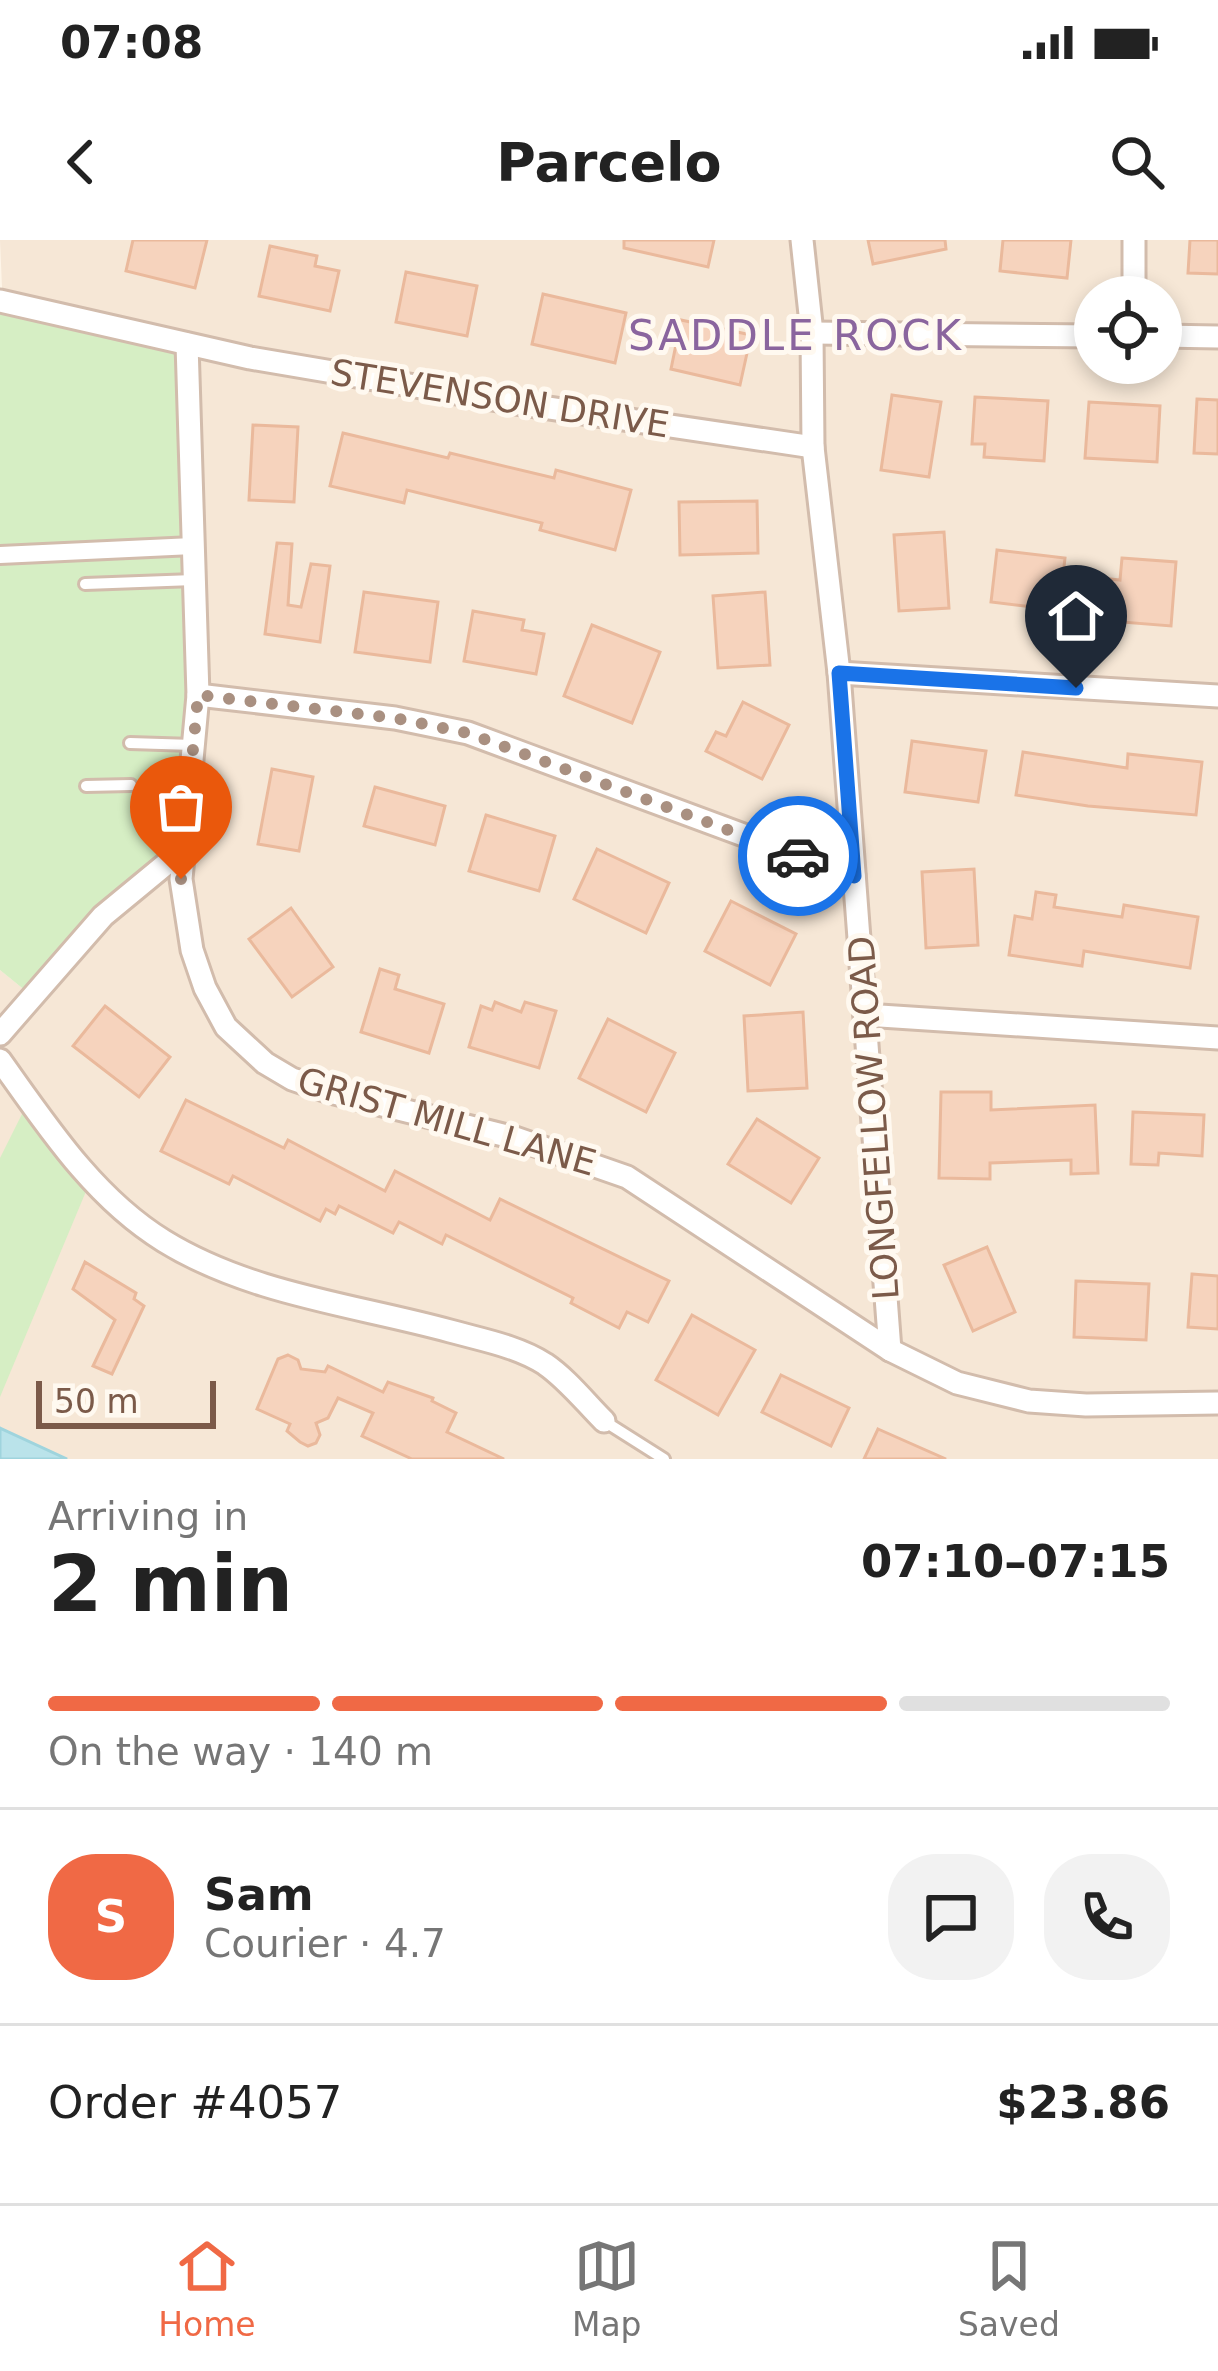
<!DOCTYPE html>
<meta charset="utf-8">
<style>
body{margin:0;font-family:"DejaVu Sans",sans-serif;background:#f2f2f2;color:#222;height:100vh;display:flex;flex-direction:column;font-size:45px;white-space:nowrap}
*{box-sizing:border-box;margin:0}
p{font-size:39px;color:#767676}
.icon{flex:none;width:66px;height:66px;fill:none;stroke:currentColor;stroke-width:2;stroke-linecap:round;stroke-linejoin:round}
.map{position:relative;height:1219px;overflow:hidden}
.drawer{display:flex;flex-direction:column;background:#fff;flex:1}
.drawer>*{flex:none}
.fabs{position:absolute;left:1074px;top:36px;display:grid;gap:24px}
.fabs a{display:grid;place-items:center;width:108px;height:108px;border-radius:50%;background:#fff;box-shadow:0 6px 18px #0003;font-size:60px}
.scale{position:absolute;left:36px;bottom:30px;width:180px;box-sizing:border-box;padding-left:12px;border:6px solid #7b5a49;border-top:0;font-size:33px;line-height:42px;white-space:nowrap;color:#7b5a49;-webkit-text-stroke:9px #fff9f0;paint-order:stroke}
.pin{position:absolute;display:grid;place-items:center;width:102px;height:102px;color:#fff;margin:-123px -51px;border-radius:50% 50% 50% 0;rotate:-45deg;box-shadow:0 0 12px #0007}
.pin .icon{rotate:45deg}
.courier{position:absolute;display:grid;place-items:center;width:120px;height:120px;margin:-60px;border:9px solid #1a73e8;border-radius:50%;background:#fff;color:#222;box-shadow:0 3px 15px #0007}
.overview em{font-style:normal;font-weight:600}
.overview div{display:flex;flex-direction:column-reverse}
.overview{display:flex;align-items:center;justify-content:space-between;height:204px;padding:0 48px}
h1{font-size:78px;font-weight:600;line-height:90px}
.bar{display:grid;grid-template-columns:repeat(4,1fr);gap:18px 12px;align-content:center;height:144px;padding:0 48px}
.bar i{height:15px;border-radius:9px;background:#e0e0e0}
.bar .active{background:#f06945}
.bar p{grid-column:span 4}
.line{display:flex;align-items:center;gap:30px;padding:0 48px;border-top:3px solid #e0e0e0}
.line div{flex:1}
.round{display:grid;place-items:center;flex:none;width:126px;height:126px;border-radius:48px;background:#f2f2f2}
.status{display:flex;justify-content:space-between;align-items:center;height:84px;padding:0 60px;background:#fff;direction:ltr}
.status svg{height:33px;fill:currentColor}
header{display:flex;justify-content:space-between;align-items:center;height:156px;padding:0 48px;background:#fff;font-size:54px;font-weight:600}
.tabs{display:flex;justify-content:space-around;align-items:center;height:168px;border-top:3px solid #e0e0e0;background:#fff;font-size:33px;color:#767676}
.tabs a{display:grid;justify-items:center;gap:6px}
.tabs .active{color:#f06945}
.map>svg:first-child{display:block}
.residential{fill:#f6e7d6;fill-rule:evenodd}
.green{fill:#d6eec4}
.water{fill:#bae3ea;stroke:#9fd4dd;stroke-width:3}
.building{fill:#f6d3bd;stroke:#eab99c;stroke-width:3}
.lines{fill:none;stroke-linecap:round;stroke-linejoin:round}
.service-casing{stroke:#d2bcac;stroke-width:16}
.pedestrian-casing{stroke:#d2bcac;stroke-width:22}
.minor-casing{stroke:#d2bcac;stroke-width:27}
.service{stroke:#fff;stroke-width:10}
.pedestrian{stroke:#fff;stroke-width:16}
.minor{stroke:#fff;stroke-width:21}
.done{stroke:#a99081;stroke-width:12;stroke-dasharray:0 21.6}
.route{stroke:#1a73e8;stroke-width:15}
.labels{text-anchor:middle;stroke-width:10;stroke-linejoin:round;paint-order:stroke}
.street-label{font-size:36px;fill:#7b5a49;stroke:#fff9f0}
.quarter-label{font-size:42px;letter-spacing:3px;fill:#8a659e;stroke:#fff9f0}
</style>
<div class="status"><b>07:08</b><svg viewBox="0 0 49 12"><path d="M0 12V9h3v3zM5 12V6h3v6zM10 12V3h3v9zM15 12V0h3v12zM26 1h20v11H26zM47 4h2v5h-2z"/></svg></div>
<header><svg class="icon" aria-label="back" viewBox="0 0 24 24"><path d="M15 5l-7 7 7 7"/></svg>Parcelo<svg class="icon" aria-label="search" viewBox="0 0 24 24"><circle cx="10" cy="10" r="6"/><path d="M15 15l6 6"/></svg></header>
<div class="map">
<svg width="1218" height="1219" viewBox="0 0 1218 1219">
<rect width="100%" height="100%" fill="#fef5e8"/>
<path class="residential" d="M0 0H1218V1219H67L0 1188V730L32 756ZM1095 57H1161V123H1095Z"/>
<g class="green">
<path d="M0 61 187 104 198 455 183 610 32 756 0 730Z"/>
<path d="M30 858 92 937 0 1157V918Z"/>
</g>
<path class="water" d="M0 1188 67 1219H0Z"/>
<g class="building">
<path d="M133 0H207L195 48 126 31Z"/>
<path d="M624 0H714L708 27 624 8Z"/>
<path d="M868 0H945L946 9 873 24Z"/>
<path d="M1003 0H1071L1067 38 1000 31Z"/>
<path d="M1190 0H1218V34L1188 33Z"/>
<path d="M270 6 317 16 315 26 339 31 330 71 259 56Z"/>
<path d="M406 32 477 46 467 96 396 82Z"/>
<path d="M543 54 626 73 615 123 532 104Z"/>
<path d="M681 80 751 95 740 145 671 129Z"/>
<path d="M892 155 941 162 929 237 881 230Z"/>
<path d="M975 157 1048 161 1044 221 984 217 985 204H972Z"/>
<path d="M1197 159 1218 160V214L1194 213Z"/>
<path d="M1089 162 1160 166 1157 222 1085 218Z"/>
<path d="M253 185 298 187 294 262 249 260Z"/>
<path d="M343 193 448 218 450 213 554 238 556 230 631 250 615 310 540 290 542 283 407 250 404 263 330 246Z"/>
<path d="M757 261 758 313 680 315 679 262Z"/>
<path d="M944 292 949 368 899 371 894 295Z"/>
<path d="M277 303 292 304 288 365 301 367 311 324 330 326 320 402 265 394Z"/>
<path d="M997 310 1065 318 1059 370 991 362Z"/>
<path d="M1122 318 1176 322 1171 386 1096 380 1100 338 1120 340Z"/>
<path d="M364 352 438 362 430 422 355 412Z"/>
<path d="M765 352 770 425 718 428 713 356Z"/>
<path d="M473 371 524 380 522 390 544 394 536 434 464 421Z"/>
<path d="M592 385 660 412 632 483 564 456Z"/>
<path d="M743 462 789 485 762 539 706 511 716 492 726 496Z"/>
<path d="M912 501 986 511 978 562 905 552Z"/>
<path d="M1023 512 1127 528 1128 514 1202 522 1196 575 1088 566 1016 555Z"/>
<path d="M272 529 313 537 299 611 258 604Z"/>
<path d="M375 547 445 566 435 605 364 586Z"/>
<path d="M486 575 555 596 539 651 469 631Z"/>
<path d="M597 609 669 643 646 693 574 659Z"/>
<path d="M974 629 978 705 926 708 922 632Z"/>
<path d="M1036 652 1056 655 1054 667 1122 677 1124 665 1198 677 1190 728 1084 711 1082 726 1009 715 1015 676 1032 679Z"/>
<path d="M731 661 796 694 770 745 705 711Z"/>
<path d="M291 668 333 727 292 757 249 699Z"/>
<path d="M380 729 399 735 395 749 444 764 429 813 361 792Z"/>
<path d="M495 762 521 772 525 762 556 771 539 828 469 807 481 766 492 770Z"/>
<path d="M105 766 170 817 139 857 73 806Z"/>
<path d="M803 772 807 848 748 851 744 776Z"/>
<path d="M608 779 675 813 646 872 579 838Z"/>
<path d="M941 852H991V870L1095 865 1098 933 1071 934V920L990 923V939L939 938Z"/>
<path d="M186 860 284 908 288 900 385 951 395 931 490 980 500 959 669 1041 648 1082 627 1072 619 1088 571 1063 573 1058 446 995 442 1004 399 982 393 993 339 966 335 974 326 969 320 981 233 936 229 944 161 911Z"/>
<path d="M1133 872 1204 875 1202 916 1159 913 1158 925 1131 924Z"/>
<path d="M757 879 819 918 791 963 728 924Z"/>
<path d="M987 1007 1015 1072 973 1091 944 1025Z"/>
<path d="M85 1022 136 1053 134 1059 144 1066 112 1134 93 1126 115 1080 73 1049Z"/>
<path d="M1192 1034 1218 1036V1089L1188 1087Z"/>
<path d="M1076 1041 1149 1044 1146 1100 1074 1097Z"/>
<path d="M692 1075 755 1110 718 1175 656 1140Z"/>
<path d="M288 1115 298 1120 301 1129 325 1132 328 1126 383 1152 388 1142 433 1158 432 1161 456 1173 447 1192 504 1219H412L362 1196 373 1173 338 1158 328 1178 316 1183 320 1195 316 1203 308 1206 300 1202 287 1191 290 1184 257 1169 278 1119Z"/>
<path d="M781 1135 849 1168 831 1206 762 1172Z"/>
<path d="M878 1189 946 1219H864Z"/>
</g>
<g class="lines">
<g class="service-casing">
<g id="service">
<path d="M85 344 194 340"/>
<path d="M130 503 193 505"/>
<path d="M86 546 131 545"/>
<path d="M604 1181 664 1219"/>
</g>
</g>
<g class="pedestrian-casing">
<path id="pedestrian" d="M0 315 193 306"/>
</g>
<g class="minor-casing">
<g id="minor">
<path d="M802 0 812 93 813 207 839 433 890 1110"/>
<path d="M1134 57V0"/>
<path d="M0 61 250 118 515 163 813 207"/>
<path d="M812 93 1095 96"/>
<path d="M1161 96 1218 97"/>
<path d="M187 104 198 455 181 639 192 710 205 748 226 787 265 823 292 839 330 852 515 898 627 937 890 1110 957 1143 1029 1161 1086 1165 1218 1163"/>
<path d="M839 433 1218 456"/>
<path d="M198 455 395 478 468 493 854 636"/>
<path d="M865 775 1218 798"/>
<path d="M0 794 103 676 183 610"/>
<path d="M0 820C47 886 94 958 164 1001 250 1054 355 1065 450 1091 482 1100 517 1106 545 1124 567 1139 585 1162 604 1181"/>
</g>
</g>
<use href="#service" class="service"/>
<use href="#pedestrian" class="pedestrian"/>
<use href="#minor" class="minor"/>
</g>
<g class="lines">
<path class="done" d="M181 639 198 455 394 478 468 493 798 616"/>
<path class="route" d="M798 616 854 636 839 433 1076 448"/>
</g>
<g class="labels">
<g class="street-label">
<text transform="translate(500 158) rotate(9)" y="13">STEVENSON DRIVE</text>
<text transform="translate(873 878) rotate(-94)" y="13">LONGFELLOW ROAD</text>
<text transform="translate(447 881) rotate(16)" y="13">GRIST MILL LANE</text>
</g>
<g class="quarter-label">
<text x="796" y="110">SADDLE ROCK</text>
</g>
</g>
</svg>
<div class="fabs">
<a><svg class="icon" aria-label="locate" viewBox="0 0 24 24"><circle cx="12" cy="12" r="6"/><path d="M12 2v4M12 18v4M2 12h4M18 12h4"/></svg></a>
</div>
<div class="scale">50 m</div>
<div class="pin" style="left:181px;top:639px;background:#ea580c"><svg class="icon" aria-label="bag" viewBox="0 0 24 24"><path d="M5 8h14l-1 12H6zM9 8a3 3 0 0 1 6 0"/></svg></div>
<div class="pin" style="left:1076px;top:448px;background:#1f2937"><svg class="icon" aria-label="home" viewBox="0 0 24 24"><path d="M3 11l9-7 9 7M6 9v11h12V9"/></svg></div>
<div class="courier" style="left:798px;top:616px"><svg class="icon" aria-label="car" viewBox="0 0 24 24"><path d="M5 17H2v-5l4-1 3-4h7l3 4 3 1v5h-3M9 17h6M6 11h13"/><circle cx="7" cy="17" r="2"/><circle cx="17" cy="17" r="2"/></svg></div>
</div>
<section class="drawer">
<div class="overview"><div><h1>2 min</h1><p>Arriving in</p></div><em>07:10–07:15</em></div>
<div class="bar"><i class="active"></i><i class="active"></i><i class="active"></i><i></i><p>On the way · 140 m</p></div>
<div class="line" style="height:216px"><b class="round" style="background:#f06945;color:#fff">S</b><div><b>Sam</b><p>Courier · 4.7</p></div><a class="round"><svg class="icon" aria-label="chat" viewBox="0 0 24 24"><path d="M4 5h16v11H9l-5 4z"/></svg></a><a class="round"><svg class="icon" aria-label="phone" viewBox="0 0 24 24"><path d="M5 4h4l2 5-3 2q2 4 5 5l2-3 5 2v4C11 20 4 13 5 4z"/></svg></a></div>
<div class="line" style="height:156px"><div>Order #4057</div><b>$23.86</b></div>
</section>
<nav class="tabs">
<a class="active"><svg class="icon" aria-label="home" viewBox="0 0 24 24"><path d="M3 11l9-7 9 7M6 9v11h12V9"/></svg>Home</a>
<a><svg class="icon" aria-label="map" viewBox="0 0 24 24"><path d="M3 6l6-2 6 2 6-2v14l-6 2-6-2-6 2zM9 4v14M15 6v14"/></svg>Map</a>
<a><svg class="icon" aria-label="saved" viewBox="0 0 24 24"><path d="M7 4h10v16l-5-4-5 4z"/></svg>Saved</a>
</nav>
